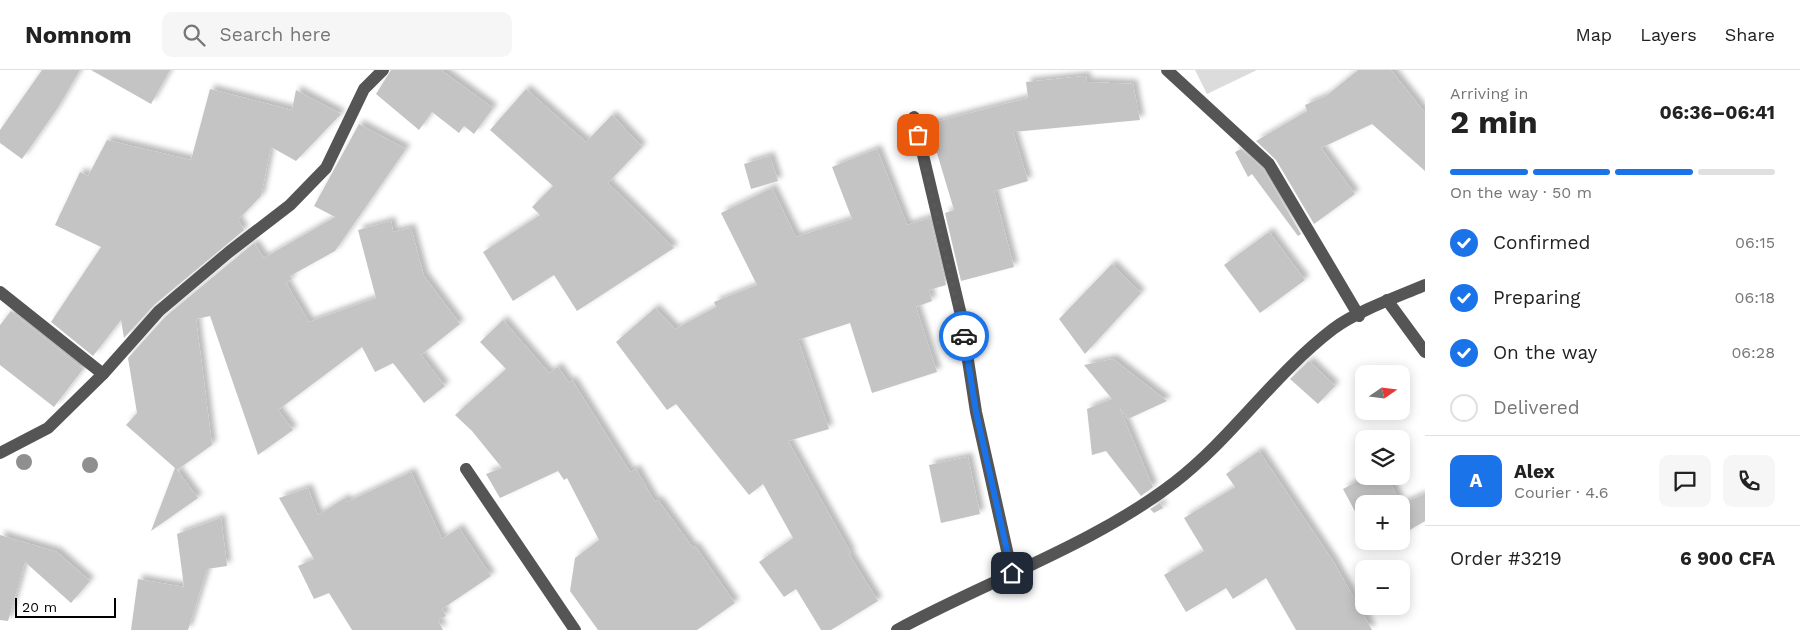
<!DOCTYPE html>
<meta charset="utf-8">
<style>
body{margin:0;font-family:"Work Sans",sans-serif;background:#f6f6f6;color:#222;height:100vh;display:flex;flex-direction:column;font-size:19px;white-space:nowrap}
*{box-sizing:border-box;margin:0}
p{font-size:16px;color:#767676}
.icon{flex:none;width:28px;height:28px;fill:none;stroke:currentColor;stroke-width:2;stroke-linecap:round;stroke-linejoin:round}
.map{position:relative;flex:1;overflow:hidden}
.panel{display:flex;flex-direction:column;background:#fff;width:375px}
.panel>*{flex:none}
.needle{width:32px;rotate:76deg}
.fabs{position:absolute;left:1355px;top:295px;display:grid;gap:10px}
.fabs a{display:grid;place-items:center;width:55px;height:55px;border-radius:10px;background:#fff;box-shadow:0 2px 12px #0003;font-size:25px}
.scale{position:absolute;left:15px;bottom:12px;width:101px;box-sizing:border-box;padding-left:5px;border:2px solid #000;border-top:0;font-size:14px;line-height:18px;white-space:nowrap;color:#000;-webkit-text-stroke:4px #fff;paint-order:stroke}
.pin{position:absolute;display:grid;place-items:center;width:42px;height:42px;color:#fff;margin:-21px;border-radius:10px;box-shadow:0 2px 8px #0006}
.courier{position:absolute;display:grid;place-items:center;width:50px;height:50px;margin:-25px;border:4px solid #1a73e8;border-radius:50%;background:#fff;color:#222;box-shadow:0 1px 6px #0007}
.overview em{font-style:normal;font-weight:700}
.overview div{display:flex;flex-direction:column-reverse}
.overview{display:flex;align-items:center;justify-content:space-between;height:85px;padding:0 25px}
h1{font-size:32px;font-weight:700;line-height:38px}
.bar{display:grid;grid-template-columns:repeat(4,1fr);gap:8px 5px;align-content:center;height:60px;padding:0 25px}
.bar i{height:6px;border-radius:4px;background:#e0e0e0}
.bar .active{background:#1a73e8}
.bar p{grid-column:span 4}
.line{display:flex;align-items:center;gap:12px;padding:0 25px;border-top:1px solid #e0e0e0}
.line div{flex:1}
.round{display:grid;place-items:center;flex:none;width:52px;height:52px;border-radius:10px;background:#f6f6f6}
ol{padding:0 25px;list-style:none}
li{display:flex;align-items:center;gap:15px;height:55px}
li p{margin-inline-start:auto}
li .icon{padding:5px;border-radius:50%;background:#1a73e8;color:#fff;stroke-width:4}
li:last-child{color:#767676}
li i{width:28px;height:28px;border:2px solid #e0e0e0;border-radius:50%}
header{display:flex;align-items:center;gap:30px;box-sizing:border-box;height:70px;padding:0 25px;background:#fff;border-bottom:1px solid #e0e0e0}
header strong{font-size:24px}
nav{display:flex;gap:28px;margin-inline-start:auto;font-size:18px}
.search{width:350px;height:45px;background:#f6f6f6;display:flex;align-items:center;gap:12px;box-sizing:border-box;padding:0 18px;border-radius:10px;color:#767676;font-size:19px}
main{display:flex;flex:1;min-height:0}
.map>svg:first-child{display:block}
.green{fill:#dcdcdc}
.building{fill:#c4c4c4;filter:url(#shadow)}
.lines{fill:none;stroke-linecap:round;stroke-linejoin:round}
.minor{stroke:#555;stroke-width:12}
.tree{fill:#8f8f8f}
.done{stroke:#595959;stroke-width:5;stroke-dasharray:0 9}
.route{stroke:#1a73e8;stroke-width:6}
</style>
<header>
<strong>Nomnom</strong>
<div class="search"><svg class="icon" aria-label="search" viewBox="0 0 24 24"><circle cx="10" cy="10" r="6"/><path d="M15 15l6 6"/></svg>Search here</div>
<nav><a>Map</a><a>Layers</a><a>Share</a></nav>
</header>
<main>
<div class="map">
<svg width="1425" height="560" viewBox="0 0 1425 560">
<defs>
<filter id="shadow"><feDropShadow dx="4.5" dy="-4.5" stdDeviation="2.5" flood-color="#0004"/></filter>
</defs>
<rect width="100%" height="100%" fill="#fff"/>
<path class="green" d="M1195 0H1257L1207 24Z"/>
<g class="building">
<path d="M42 0H80L57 39 22 89 0 73V60Z"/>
<path d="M91 0H170L151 34Z"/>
<path d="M391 0H441L493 38 474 64 464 56 459 63 432 42 419 60 376 24Z"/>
<path d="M1358 0H1391L1425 43V101L1372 54 1321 78 1355 124 1314 154 1276 90 1256 71 1307 41 1305 35 1326 26Z"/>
<path d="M1086 6 1087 12 1133 14 1140 50 1013 62 1028 111 994 121 1014 197 961 211 945 143 954 140 937 83 931 84 924 55 1028 28 1026 12Z"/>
<path d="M210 19 292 40 296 20 341 44 296 91 271 77 261 126 238 150 244 160 154 235 124 268 121 250 93 286 51 252 101 177 55 155 80 102 88 106 107 70 191 90Z"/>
<path d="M526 19 586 72 612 45 642 77 608 113 674 178 577 241 554 205 513 231 483 182 540 145 532 137 553 116 490 60Z"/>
<path d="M359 54 406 79 335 181 290 206 292 209 286 213 309 252 376 228 358 160 391 151 393 162 411 158 424 206 460 254 421 285 445 316 424 333 393 293 375 302 362 277 278 340 293 360 258 385 210 246 196 249 212 375 177 400 198 428 151 461 175 398 126 355 137 343 128 288 165 247 254 173 264 188 335 147 314 136Z"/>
<path d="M877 79 907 155 930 148 946 215 929 220 932 231 916 237 937 302 872 323 850 253 798 270 829 359 788 371 851 483 849 484 878 531 831 560H821L796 519 784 527 759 492 793 468 763 414 749 425 676 334 667 340 616 272 655 238 675 259 716 237 714 232 757 215 721 143 772 118 796 167 852 149 832 97Z"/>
<path d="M1241 79 1263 99 1301 164 1298 166 1252 104 1248 107 1235 82Z"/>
<path d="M770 86 778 111 751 119 744 94Z"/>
<path d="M1269 162 1305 210 1260 243 1224 195Z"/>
<path d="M1112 194 1141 223 1085 284 1059 249Z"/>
<path d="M11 241 83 299 54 337 0 295V255Z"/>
<path d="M503 250 549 303 558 297 569 313 572 310 630 402 636 399 655 432 658 430 693 478 695 476 735 533 697 560H598L570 521 575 488 599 470 567 408 564 410 558 401 500 428 486 404 502 398 472 361 455 345 506 299 480 272Z"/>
<path d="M1113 289 1167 331 1128 349 1119 337 1153 417 1141 426 1106 381 1092 385 1087 339 1112 329 1084 295Z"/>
<path d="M1309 291 1335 316 1318 334 1290 309Z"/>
<path d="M1259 381 1333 491 1372 560H1296L1266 508 1233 529 1226 518 1186 542 1164 505 1204 481 1184 448 1235 417 1226 404Z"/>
<path d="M968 387 980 444 941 453 929 395Z"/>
<path d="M411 402 442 469 459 458 491 506 442 539 446 546 438 550 443 560H352L329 523 314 529 298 496 314 489 279 428 308 418 318 445 345 428 347 432Z"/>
<path d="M1367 406H1387L1401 434H1364V458L1343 419Z"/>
<path d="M1425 424V451L1401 465V434Z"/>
<path d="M1160 433 1163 438 1154 443 1150 439Z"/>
<path d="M221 448 227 496 207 499 188 560H131L138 509 184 517 177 464Z"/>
<path d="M0 465 57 482 90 511 71 533 25 492 8 551 0 550Z"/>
<path d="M1370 471H1390L1375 480Z"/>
</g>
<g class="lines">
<g class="minor">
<path d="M1167 0 1269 94 1359 246"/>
<path d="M914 47 961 245 976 342 1012 503"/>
<path d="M0 222 103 304"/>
<path d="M1387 230 1425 282"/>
<path d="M0 383 48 358 103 304 159 241 229 182 290 135 326 98 364 19 383 0"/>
<path d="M466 399 575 560"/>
<path d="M897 560C987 511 1095 474 1175 412 1233 367 1274 304 1333 259 1357 241 1397 227 1425 215"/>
</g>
</g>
<g class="tree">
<circle cx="24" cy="392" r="8"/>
<circle cx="90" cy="395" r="8"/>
</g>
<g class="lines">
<path class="done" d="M918 65 964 266"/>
<path class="route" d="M964 266 976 342 1012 503"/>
</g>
</svg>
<div class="fabs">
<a><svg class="needle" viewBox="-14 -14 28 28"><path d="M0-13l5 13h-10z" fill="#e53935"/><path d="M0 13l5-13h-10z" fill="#767676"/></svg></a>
<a><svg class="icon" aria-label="layers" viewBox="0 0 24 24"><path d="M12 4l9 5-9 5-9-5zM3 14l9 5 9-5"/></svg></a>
<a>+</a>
<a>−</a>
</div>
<div class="scale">20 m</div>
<div class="pin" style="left:918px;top:65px;background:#ea580c"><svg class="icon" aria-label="bag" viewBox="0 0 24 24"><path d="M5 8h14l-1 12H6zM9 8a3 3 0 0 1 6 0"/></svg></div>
<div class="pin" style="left:1012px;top:503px;background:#1f2937"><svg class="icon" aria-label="home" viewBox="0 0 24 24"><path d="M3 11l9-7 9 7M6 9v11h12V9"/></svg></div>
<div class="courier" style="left:964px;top:266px"><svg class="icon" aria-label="car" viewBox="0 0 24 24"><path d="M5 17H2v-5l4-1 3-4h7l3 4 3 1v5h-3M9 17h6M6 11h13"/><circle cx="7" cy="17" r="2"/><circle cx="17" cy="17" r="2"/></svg></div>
</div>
<section class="panel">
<div class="overview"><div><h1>2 min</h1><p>Arriving in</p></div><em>06:36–06:41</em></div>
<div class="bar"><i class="active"></i><i class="active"></i><i class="active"></i><i></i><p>On the way · 50 m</p></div>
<ol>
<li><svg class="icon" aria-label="check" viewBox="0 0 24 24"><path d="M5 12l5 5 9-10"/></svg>Confirmed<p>06:15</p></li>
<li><svg class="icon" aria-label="check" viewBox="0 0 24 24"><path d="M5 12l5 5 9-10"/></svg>Preparing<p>06:18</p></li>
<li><svg class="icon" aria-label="check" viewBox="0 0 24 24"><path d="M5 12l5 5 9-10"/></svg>On the way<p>06:28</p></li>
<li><i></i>Delivered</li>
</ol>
<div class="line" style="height:90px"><b class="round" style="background:#1a73e8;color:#fff">A</b><div><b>Alex</b><p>Courier · 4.6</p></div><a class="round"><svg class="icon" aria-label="chat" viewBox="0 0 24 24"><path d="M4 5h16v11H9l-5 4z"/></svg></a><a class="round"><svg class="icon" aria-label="phone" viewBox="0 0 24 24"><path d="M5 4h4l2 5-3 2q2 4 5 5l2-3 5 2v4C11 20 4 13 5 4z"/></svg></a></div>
<div class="line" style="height:65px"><div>Order #3219</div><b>6 900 CFA</b></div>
</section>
</main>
